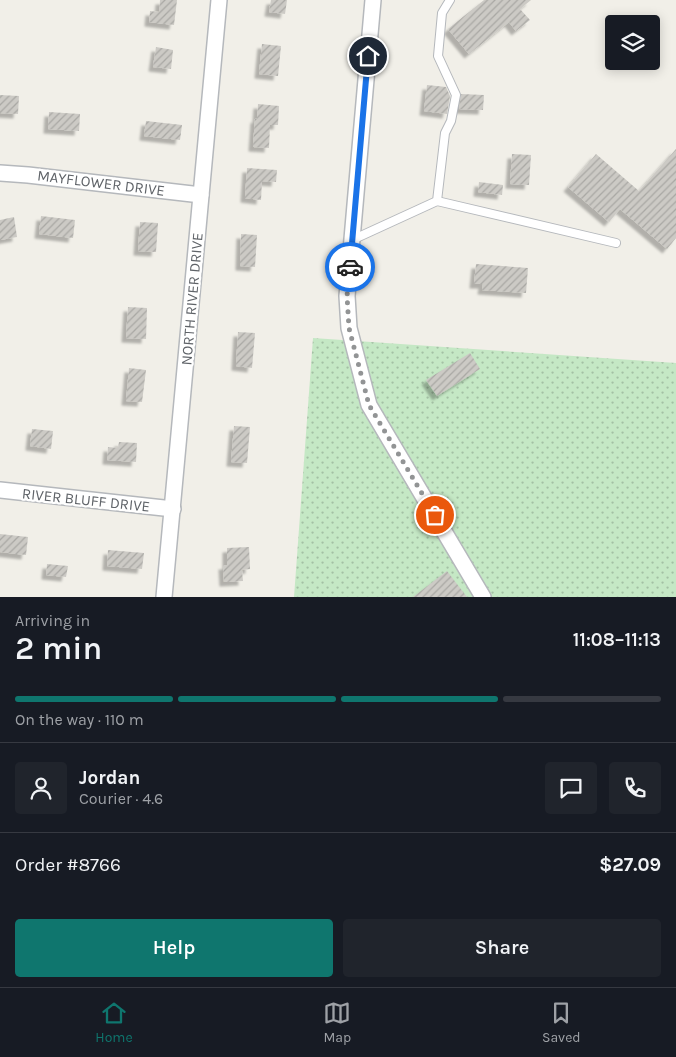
<!DOCTYPE html>
<meta charset="utf-8">
<style>
body{margin:0;font-family:Karla,sans-serif;background:#20242c;color:#f1f3f6;height:100vh;display:flex;flex-direction:column;font-size:19px;white-space:nowrap}
*{box-sizing:border-box;margin:0}
p{font-size:16px;color:#9ea1a6}
.icon{flex:none;width:28px;height:28px;fill:none;stroke:currentColor;stroke-width:2;stroke-linecap:round;stroke-linejoin:round}
.map{position:relative;height:597px;overflow:hidden}
.panel{display:flex;flex-direction:column;background:#171b24;flex:1}
.panel>*{flex:none}
.buttons{position:absolute;left:605px;top:15px;display:grid;gap:10px}
.buttons a{display:grid;place-items:center;width:55px;height:55px;border-radius:5px;background:#171b24;box-shadow:0 2px 12px #0003;font-size:25px}
.pin{position:absolute;display:grid;place-items:center;width:42px;height:42px;color:#fff;margin:-21px;border:2px solid #fff;border-radius:50%;box-shadow:0 1px 5px #0007}
.courier{position:absolute;display:grid;place-items:center;width:50px;height:50px;margin:-25px;border:4px solid #1a73e8;border-radius:50%;background:#fff;color:#222;box-shadow:0 1px 6px #0007}
.overview em{font-style:normal;font-weight:600}
.overview div{display:flex;flex-direction:column-reverse}
.overview{display:flex;align-items:center;justify-content:space-between;height:85px;padding:0 15px}
h1{font-size:32px;font-weight:600;line-height:38px}
.bar{display:grid;grid-template-columns:repeat(4,1fr);gap:8px 5px;align-content:center;height:60px;padding:0 15px}
.bar i{height:6px;border-radius:4px;background:#363941}
.bar .active{background:#0f766e}
.bar p{grid-column:span 4}
.line{display:flex;align-items:center;gap:12px;padding:0 15px;border-top:1px solid #363941}
.line div{flex:1}
.round{display:grid;place-items:center;flex:none;width:52px;height:52px;border-radius:5px;background:#20242c}
.cta{display:flex;gap:10px;margin-top:auto;padding:10px 15px}
.cta a{flex:1;height:58px;border-radius:5px;background:#0f766e;color:#fff;font-size:20px;font-weight:600;line-height:58px;text-align:center}
.cta a+a{background:#20242c;color:#f1f3f6}
.tab-bar{display:flex;justify-content:space-around;align-items:center;height:70px;border-top:1px solid #363941;background:#171b24;font-size:14px;color:#9ea1a6}
.tab-bar a{display:grid;justify-items:center;gap:2px}
.tab-bar .active{color:#0f766e}
.map>svg:first-child{display:block}
.park{fill:url(#park-dots)}
.building{fill:url(#building-hatch);filter:url(#shadow)}
.lines{fill:none;stroke-linecap:round;stroke-linejoin:round}
.lane-casing{stroke:#b5b8bc;stroke-width:10}
.street-casing{stroke:#b5b8bc;stroke-width:18}
.lane{stroke:#fff;stroke-width:8}
.street{stroke:#fff;stroke-width:15}
.done{stroke:#929495;stroke-width:5;stroke-dasharray:0 9}
.route{stroke:#1a73e8;stroke-width:6}
.labels{text-anchor:middle;stroke-width:4.5;stroke-linejoin:round;paint-order:stroke}
.street-label{font-size:15px;fill:#5f6368;stroke:#fff}
</style>
<div class="map">
<svg width="676" height="597" viewBox="0 0 676 597">
<defs>
<pattern id="park-dots" width="8" height="8" patternUnits="userSpaceOnUse" patternTransform="scale(1.25)"><rect width="8" height="8" fill="#c5e8c5"/><path d="M2 2h.1M6 6h.1" fill="none" stroke="#a3c0a4" stroke-width="1.8" stroke-linecap="round"/></pattern>
<pattern id="building-hatch" width="6" height="6" patternUnits="userSpaceOnUse" patternTransform="scale(1.25)"><rect width="6" height="6" fill="#cccac5"/><path d="M-1 1l2-2M0 6l6-6M5 7l2-2" fill="none" stroke="#a9a8a4"/></pattern>
<filter id="shadow"><feDropShadow dx="-4.5" dy="4.5" stdDeviation="1" flood-color="#0004"/></filter>
</defs>
<rect width="100%" height="100%" fill="#f1efe8"/>
<path class="park" d="M313 338 676 363V597H294Z"/>
<g class="building">
<path d="M160 0H177L174 25 149 22 150 11 159 12Z"/>
<path d="M271 0H287L285 14 269 12Z"/>
<path d="M484 0H531L520 9 530 20 516 31 509 22 469 54 448 29Z"/>
<path d="M262 44 281 46 278 76 259 74Z"/>
<path d="M156 47 173 50 171 69 153 67Z"/>
<path d="M427 85 446 87 450 96 447 114 424 111Z"/>
<path d="M461 94 484 95 483 110 459 109Z"/>
<path d="M0 95 19 96 18 114 0 113Z"/>
<path d="M258 104 279 106 278 125H270L269 148 253 147 255 118 257 119Z"/>
<path d="M49 112 80 114 79 131 48 129Z"/>
<path d="M146 121 182 125 180 140 144 136Z"/>
<path d="M676 149V238L667 249 620 209 609 222 568 187 596 154 639 191Z"/>
<path d="M512 154 531 155 529 185 510 184Z"/>
<path d="M247 168 277 170 276 182 262 181 261 200 245 198Z"/>
<path d="M479 182 503 185 502 195 478 192Z"/>
<path d="M41 216 75 220 73 238 39 234Z"/>
<path d="M14 217 17 237 0 240V220Z"/>
<path d="M140 222 158 223 156 252 138 251Z"/>
<path d="M241 234 257 235 255 267 240 266Z"/>
<path d="M476 264 528 268 526 293 482 290 483 284H474Z"/>
<path d="M128 307 147 308 146 339 126 338Z"/>
<path d="M238 332 255 333 252 368 236 366Z"/>
<path d="M470 353 480 369 437 396 426 380Z"/>
<path d="M129 368 146 370 142 402 126 401Z"/>
<path d="M234 426 250 427 247 463 231 462Z"/>
<path d="M32 429 53 431 51 449 30 446Z"/>
<path d="M119 442 137 443 136 462 107 460 108 447 118 448Z"/>
<path d="M0 534 28 537 26 555 0 552Z"/>
<path d="M249 547 250 569 242 570 243 581 224 582 223 565H227V548Z"/>
<path d="M108 550 144 553 142 569 107 566Z"/>
<path d="M47 564 68 566 66 577 46 575Z"/>
<path d="M447 571 467 597H413Z"/>
</g>
<g class="lines">
<g class="lane-casing">
<g id="lane">
<path d="M437 201 616 243"/>
<path d="M352 240 437 201 445 133 451 121 456 95 438 56 442 13 450 0"/>
</g>
</g>
<g class="street-casing">
<g id="street">
<path d="M373 0 347 296 349 328 369 405 483 597"/>
<path d="M0 173 28 175 201 195"/>
<path d="M0 490 173 509"/>
<path d="M164 597 219 0"/>
</g>
</g>
<use href="#lane" class="lane"/>
<use href="#street" class="street"/>
</g>
<g class="lines">
<path class="done" d="M350 267 347 296 349 328 369 405 435 515"/>
<path class="route" d="M350 267 368 56"/>
</g>
<g class="labels">
<g class="street-label">
<text transform="translate(101 183) rotate(7)" y="5">MAYFLOWER DRIVE</text>
<text transform="translate(192 299) rotate(-85)" y="5">NORTH RIVER DRIVE</text>
<text transform="translate(86 500) rotate(6)" y="5">RIVER BLUFF DRIVE</text>
</g>
</g>
</svg>
<div class="buttons">
<a><svg class="icon" aria-label="layers" viewBox="0 0 24 24"><path d="M12 4l9 5-9 5-9-5zM3 14l9 5 9-5"/></svg></a>
</div>
<div class="pin" style="left:435px;top:515px;background:#ea580c"><svg class="icon" aria-label="bag" viewBox="0 0 24 24"><path d="M5 8h14l-1 12H6zM9 8a3 3 0 0 1 6 0"/></svg></div>
<div class="pin" style="left:368px;top:56px;background:#1f2937"><svg class="icon" aria-label="home" viewBox="0 0 24 24"><path d="M3 11l9-7 9 7M6 9v11h12V9"/></svg></div>
<div class="courier" style="left:350px;top:267px"><svg class="icon" aria-label="car" viewBox="0 0 24 24"><path d="M5 17H2v-5l4-1 3-4h7l3 4 3 1v5h-3M9 17h6M6 11h13"/><circle cx="7" cy="17" r="2"/><circle cx="17" cy="17" r="2"/></svg></div>
</div>
<section class="panel">
<div class="overview"><div><h1>2 min</h1><p>Arriving in</p></div><em>11:08–11:13</em></div>
<div class="bar"><i class="active"></i><i class="active"></i><i class="active"></i><i></i><p>On the way · 110 m</p></div>
<div class="line" style="height:90px"><a class="round"><svg class="icon" aria-label="person" viewBox="0 0 24 24"><circle cx="12" cy="8" r="4"/><path d="M4 21q1-7 8-7t8 7"/></svg></a><div><b>Jordan</b><p>Courier · 4.6</p></div><a class="round"><svg class="icon" aria-label="chat" viewBox="0 0 24 24"><path d="M4 5h16v11H9l-5 4z"/></svg></a><a class="round"><svg class="icon" aria-label="phone" viewBox="0 0 24 24"><path d="M5 4h4l2 5-3 2q2 4 5 5l2-3 5 2v4C11 20 4 13 5 4z"/></svg></a></div>
<div class="line" style="height:65px"><div>Order #8766</div><b>$27.09</b></div>
<div class="cta"><a>Help</a><a>Share</a></div>
</section>
<nav class="tab-bar">
<a class="active"><svg class="icon" aria-label="home" viewBox="0 0 24 24"><path d="M3 11l9-7 9 7M6 9v11h12V9"/></svg>Home</a>
<a><svg class="icon" aria-label="map" viewBox="0 0 24 24"><path d="M3 6l6-2 6 2 6-2v14l-6 2-6-2-6 2zM9 4v14M15 6v14"/></svg>Map</a>
<a><svg class="icon" aria-label="saved" viewBox="0 0 24 24"><path d="M7 4h10v16l-5-4-5 4z"/></svg>Saved</a>
</nav>
